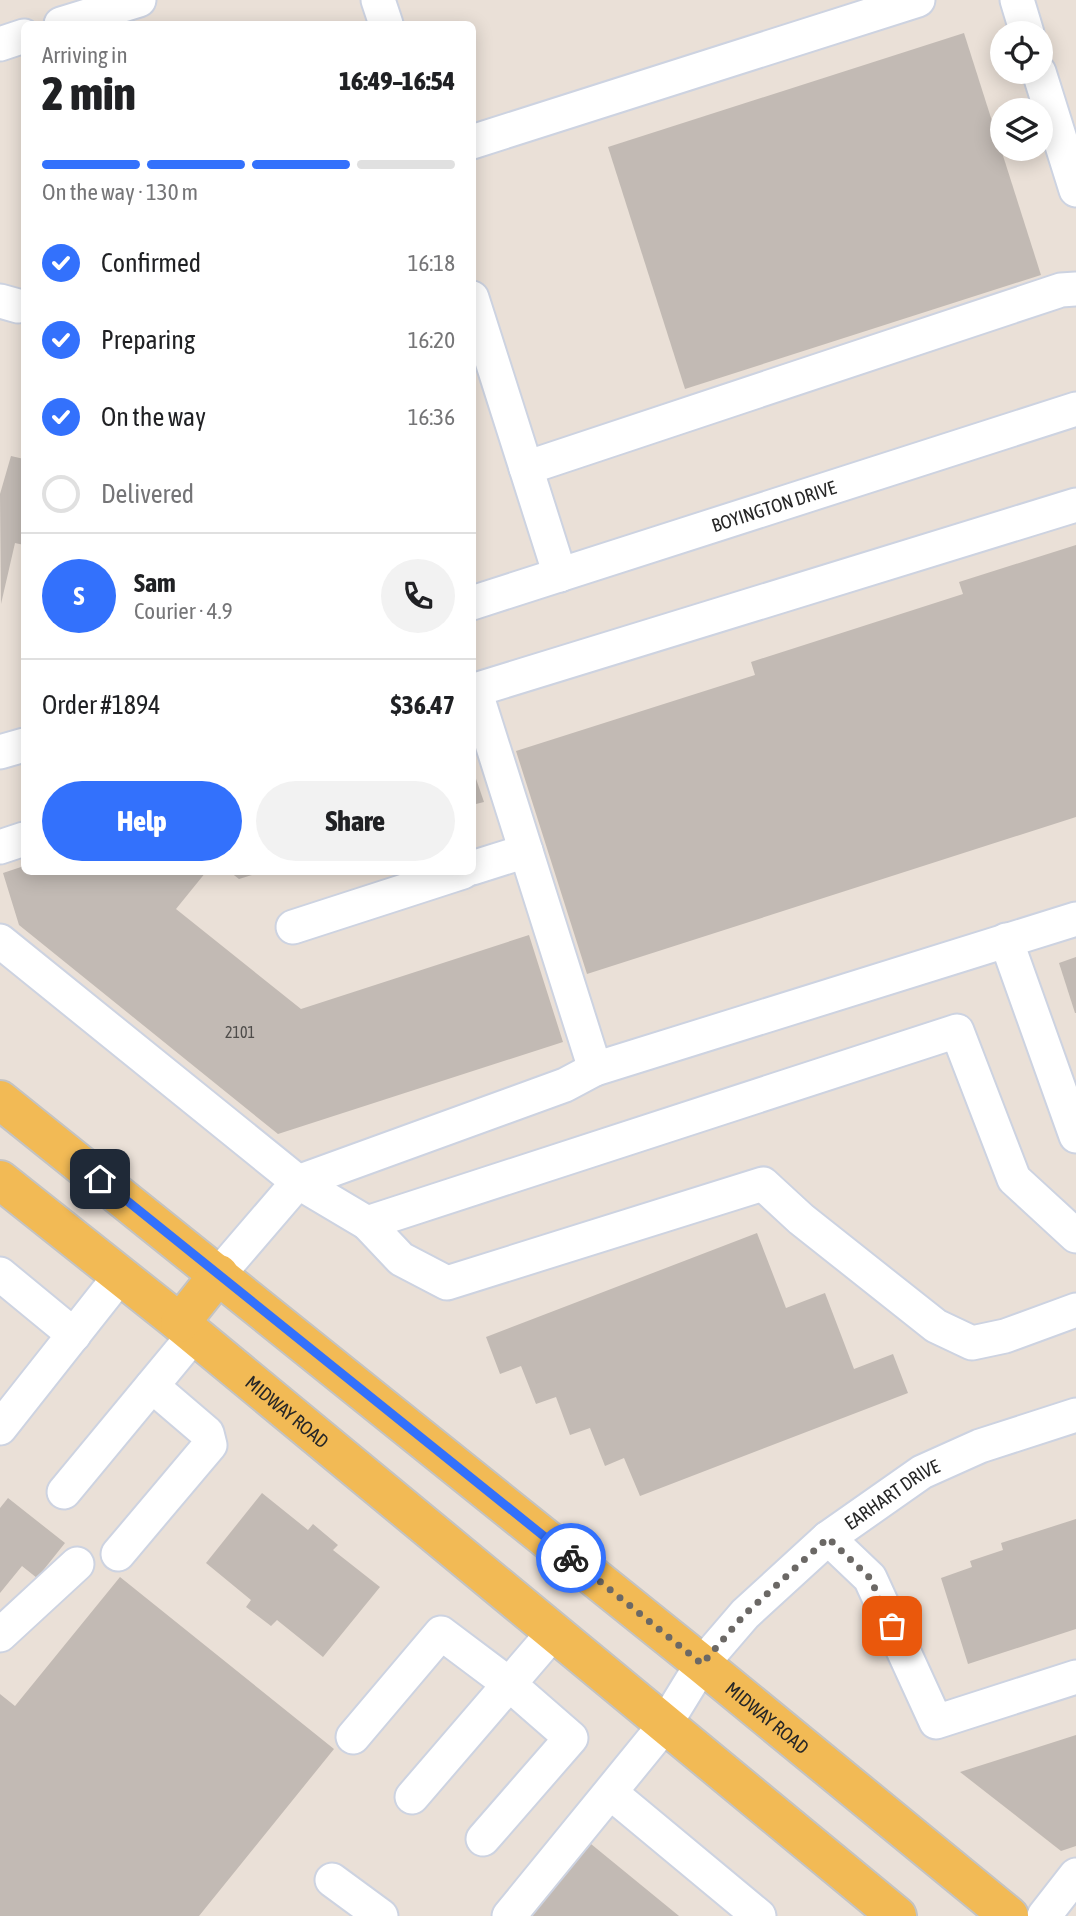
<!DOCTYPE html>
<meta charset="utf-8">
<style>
body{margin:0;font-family:"Asap Condensed",sans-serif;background:#f2f2f2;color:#202124;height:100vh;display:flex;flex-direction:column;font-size:26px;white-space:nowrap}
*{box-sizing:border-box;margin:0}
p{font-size:23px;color:#757577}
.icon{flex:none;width:38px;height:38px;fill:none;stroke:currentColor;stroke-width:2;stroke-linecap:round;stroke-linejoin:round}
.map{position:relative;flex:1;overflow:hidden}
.sheet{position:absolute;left:21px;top:21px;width:455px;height:854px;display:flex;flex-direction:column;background:#fff;border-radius:10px;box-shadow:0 4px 18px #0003}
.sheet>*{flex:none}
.controls{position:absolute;left:990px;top:21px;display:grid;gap:14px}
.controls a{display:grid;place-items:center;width:63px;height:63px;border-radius:50%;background:#fff;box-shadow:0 4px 18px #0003;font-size:35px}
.pin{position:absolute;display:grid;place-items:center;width:60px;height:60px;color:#fff;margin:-30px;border-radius:14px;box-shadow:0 4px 10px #0006}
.courier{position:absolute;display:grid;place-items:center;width:70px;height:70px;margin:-35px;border:5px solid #3371fc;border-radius:50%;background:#fff;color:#222;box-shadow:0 2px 9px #0007}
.headline em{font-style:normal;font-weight:800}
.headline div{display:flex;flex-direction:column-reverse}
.headline{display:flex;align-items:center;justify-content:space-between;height:119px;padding:0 21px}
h1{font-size:46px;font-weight:800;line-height:52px}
.bar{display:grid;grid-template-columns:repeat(4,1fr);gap:10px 7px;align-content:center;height:84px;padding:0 21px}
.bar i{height:9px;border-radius:5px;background:#e0e0e0}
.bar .on{background:#3371fc}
.bar p{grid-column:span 4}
.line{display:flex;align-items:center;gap:18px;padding:0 21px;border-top:2px solid #e0e0e0}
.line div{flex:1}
.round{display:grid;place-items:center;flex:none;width:74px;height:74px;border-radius:37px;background:#f2f2f2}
ol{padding:0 21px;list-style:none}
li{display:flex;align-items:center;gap:21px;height:77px}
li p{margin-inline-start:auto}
li .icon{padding:7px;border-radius:50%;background:#3371fc;color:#fff;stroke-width:4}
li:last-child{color:#757577}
li i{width:38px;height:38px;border:4px solid #e0e0e0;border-radius:50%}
.action{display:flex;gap:14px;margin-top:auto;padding:14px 21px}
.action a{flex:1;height:80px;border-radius:42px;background:#3371fc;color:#fff;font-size:28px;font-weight:800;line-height:80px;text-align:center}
.action a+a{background:#f2f2f2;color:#202124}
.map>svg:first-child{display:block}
.building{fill:#c2bab4}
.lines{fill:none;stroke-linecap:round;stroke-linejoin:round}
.minor-casing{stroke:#cdd3e1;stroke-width:37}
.major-casing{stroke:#c3c3c3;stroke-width:42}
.minor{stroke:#fff;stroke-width:33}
.major{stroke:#f2ba55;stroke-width:38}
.done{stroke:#6b6865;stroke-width:7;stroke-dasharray:0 12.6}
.route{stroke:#3371fc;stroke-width:9}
.labels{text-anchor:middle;stroke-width:7;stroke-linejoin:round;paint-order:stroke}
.number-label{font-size:16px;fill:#4e4c4a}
.street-label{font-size:19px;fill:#272727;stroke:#fff}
</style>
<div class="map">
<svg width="1076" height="1916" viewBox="0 0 1076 1916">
<rect width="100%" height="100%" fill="#eae0d7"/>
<g class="building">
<path d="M964 33 1041 275 685 389 608 147Z"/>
<path d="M11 456 24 459V545L15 543 1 604 0 494Z"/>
<path d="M1076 545V817L587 974 516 751 755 675 751 662 963 594 959 582Z"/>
<path d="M472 767 484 802 472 805Z"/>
<path d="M24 866V872H206L176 909 301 1009 529 935 563 1042 278 1134 19 925 3 873Z"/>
<path d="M230 872H262L239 879Z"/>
<path d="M1076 957V1013H1075L1059 963Z"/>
<path d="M757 1233 786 1308 825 1293 854 1369 893 1354 908 1393 640 1496 624 1458 605 1466 590 1428 570 1435 556 1397 536 1404 521 1366 500 1374 486 1337Z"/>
<path d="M262 1493 308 1530 313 1524 338 1545 333 1550 380 1587 323 1657 277 1620 271 1626 246 1607 251 1600 206 1563Z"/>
<path d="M8 1498 65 1543 37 1578 22 1566 0 1593V1508Z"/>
<path d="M1076 1519V1629L968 1664 941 1578 972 1567 970 1561 1003 1550 1001 1543Z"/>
<path d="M120 1577 334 1749 199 1916H0V1694L15 1706Z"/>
<path d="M1076 1735V1846L1061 1851 960 1772Z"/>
<path d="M591 1844 679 1916H531Z"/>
</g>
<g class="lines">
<g class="minor-casing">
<g id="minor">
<path d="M378 0 386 24"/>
<path d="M1017 0 1027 33"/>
<path d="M61 24 139 0"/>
<path d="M0 44 24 36"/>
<path d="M1039 72 1076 190"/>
<path d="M472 142 918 0"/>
<path d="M472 298 560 575"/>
<path d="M0 301 18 306"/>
<path d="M526 468 1061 290 1076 289"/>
<path d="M1076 505 475 690 595 1069 1076 919"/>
<path id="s1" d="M472 603 1076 409"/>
<path d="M0 752 24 745"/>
<path d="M0 847 24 839"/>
<path d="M472 868 526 851"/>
<path d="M293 927 463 872"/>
<path d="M1006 940 1076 1136"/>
<path d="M0 941 298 1182 219 1274"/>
<path d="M298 1182 367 1223 957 1031 1014 1179 1076 1236"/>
<path d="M298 1182 565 1085 595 1069"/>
<path d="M367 1223 401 1259 447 1283 763 1184 801 1219 936 1326 972 1343 1005 1336 1076 1310"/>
<path d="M0 1274 74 1335"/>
<path d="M0 1428 120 1276"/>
<path d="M64 1492 194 1335"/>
<path d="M828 1538 870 1578 936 1722 1076 1677"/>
<path d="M118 1554 210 1445 207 1433 152 1386"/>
<path d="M0 1635 77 1564"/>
<path d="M353 1737 441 1633 509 1684 571 1738 483 1839"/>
<path d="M611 1793 759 1916"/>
<path d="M412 1797 553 1633"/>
<path d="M332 1880 381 1916"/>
<path id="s2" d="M509 1916 664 1726 702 1664 745 1614 828 1538 922 1472 980 1446 1076 1415"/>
<path d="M1044 1916 1076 1875"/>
</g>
</g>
<g class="major-casing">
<g id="major">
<path id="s3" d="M0 1100 702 1664 1009 1916"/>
<path id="s4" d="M0 1180 180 1323 897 1916"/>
<path d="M180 1323 219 1274"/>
</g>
</g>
<use href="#minor" class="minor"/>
<use href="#major" class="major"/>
</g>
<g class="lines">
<path class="done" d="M571 1558 702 1664 745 1614 828 1538 870 1578 892 1626"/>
<path class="route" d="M100 1179 571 1558"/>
</g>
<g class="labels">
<g class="number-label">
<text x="240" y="1038">2101</text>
</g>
<g class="street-label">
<text dy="7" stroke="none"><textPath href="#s1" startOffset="317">BOYINGTON DRIVE</textPath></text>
<text dy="7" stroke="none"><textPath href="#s4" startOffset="369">MIDWAY ROAD</textPath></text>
<text dy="7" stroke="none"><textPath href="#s2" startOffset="574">EARHART DRIVE</textPath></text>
<text dy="7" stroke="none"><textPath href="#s3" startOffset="985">MIDWAY ROAD</textPath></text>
</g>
</g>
</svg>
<div class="controls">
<a><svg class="icon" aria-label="locate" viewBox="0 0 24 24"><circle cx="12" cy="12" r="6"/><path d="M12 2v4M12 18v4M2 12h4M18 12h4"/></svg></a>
<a><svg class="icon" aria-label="layers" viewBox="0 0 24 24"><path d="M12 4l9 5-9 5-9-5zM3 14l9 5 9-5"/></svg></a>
</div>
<div class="pin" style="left:892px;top:1626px;background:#ea580c"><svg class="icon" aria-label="bag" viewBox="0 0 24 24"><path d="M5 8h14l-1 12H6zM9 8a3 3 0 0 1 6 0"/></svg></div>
<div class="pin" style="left:100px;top:1179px;background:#1f2937"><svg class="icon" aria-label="home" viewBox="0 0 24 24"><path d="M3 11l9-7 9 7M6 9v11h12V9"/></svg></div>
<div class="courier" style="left:571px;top:1558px"><svg class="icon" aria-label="bike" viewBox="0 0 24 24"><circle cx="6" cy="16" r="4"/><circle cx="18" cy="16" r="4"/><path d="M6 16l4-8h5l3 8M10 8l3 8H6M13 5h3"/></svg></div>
<section class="sheet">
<div class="headline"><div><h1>2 min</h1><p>Arriving in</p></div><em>16:49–16:54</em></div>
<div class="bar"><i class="on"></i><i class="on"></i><i class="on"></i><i></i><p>On the way · 130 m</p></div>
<ol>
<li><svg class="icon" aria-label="check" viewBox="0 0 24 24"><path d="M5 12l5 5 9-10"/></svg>Confirmed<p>16:18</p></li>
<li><svg class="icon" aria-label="check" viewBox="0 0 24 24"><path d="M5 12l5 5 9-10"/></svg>Preparing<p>16:20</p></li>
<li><svg class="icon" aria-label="check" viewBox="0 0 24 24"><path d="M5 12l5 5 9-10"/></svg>On the way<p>16:36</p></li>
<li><i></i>Delivered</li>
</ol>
<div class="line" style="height:126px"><b class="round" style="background:#3371fc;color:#fff">S</b><div><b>Sam</b><p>Courier · 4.9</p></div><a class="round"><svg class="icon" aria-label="phone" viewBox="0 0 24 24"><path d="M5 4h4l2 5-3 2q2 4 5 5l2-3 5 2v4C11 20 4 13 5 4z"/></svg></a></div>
<div class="line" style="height:91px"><div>Order #1894</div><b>$36.47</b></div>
<div class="action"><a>Help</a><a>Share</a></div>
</section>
</div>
